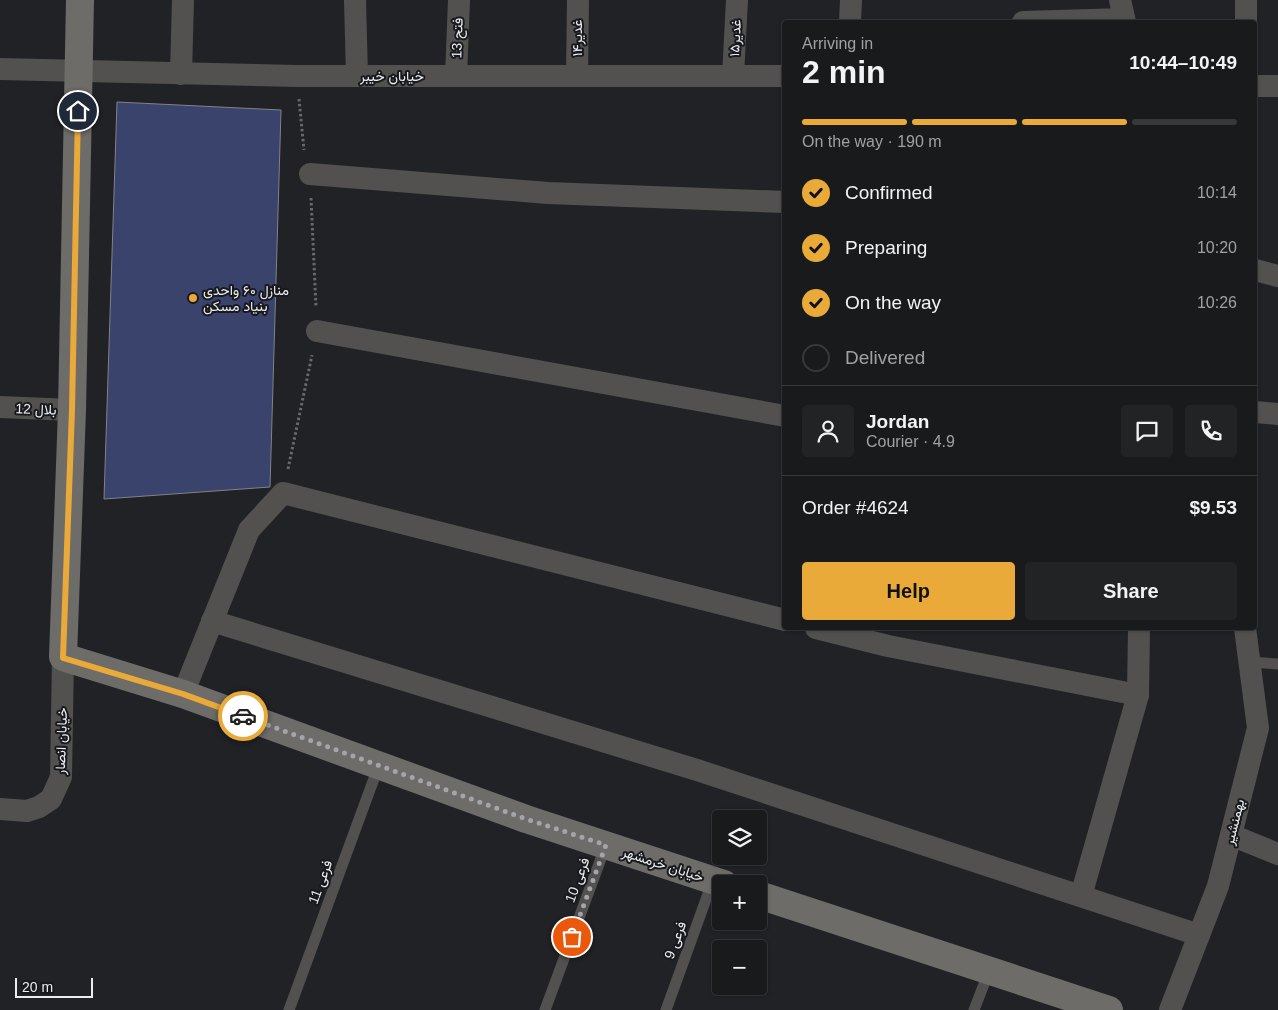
<!DOCTYPE html>
<meta charset="utf-8">
<style>
body{margin:0;font-family:Helvetica,Vazirmatn,sans-serif;background:#222325;color:#f1f3f6;height:100vh;display:flex;flex-direction:column;font-size:19px;white-space:nowrap}
*{box-sizing:border-box;margin:0}
p{font-size:16px;color:#9fa1a3}
.icon{flex:none;width:28px;height:28px;fill:none;stroke:currentColor;stroke-width:2;stroke-linecap:round;stroke-linejoin:round}
.map{position:relative;flex:1;overflow:hidden}
.side{position:absolute;left:782px;top:20px;width:475px;height:610px;display:flex;flex-direction:column;background:#191a1c;border-radius:5px;box-shadow:0 1px 4px #0004,0 0 0 1px #37383b}
.side>*{flex:none}
.buttons{position:absolute;left:712px;top:810px;display:grid;gap:10px}
.buttons a{display:grid;place-items:center;width:55px;height:55px;border-radius:5px;background:#191a1c;box-shadow:0 1px 4px #0004,0 0 0 1px #37383b;font-size:25px}
.scale{position:absolute;left:15px;bottom:12px;width:78px;box-sizing:border-box;padding-left:5px;border:2px solid #ebecef;border-top:0;font-size:14px;line-height:18px;white-space:nowrap;color:#ebecef;-webkit-text-stroke:4px #17191d;paint-order:stroke}
.pin{position:absolute;display:grid;place-items:center;width:42px;height:42px;color:#fff;margin:-21px;border:2px solid #fff;border-radius:50%;box-shadow:0 1px 5px #0007}
.courier{position:absolute;display:grid;place-items:center;width:50px;height:50px;margin:-25px;border:4px solid #eaaa39;border-radius:50%;background:#fff;color:#222;box-shadow:0 1px 6px #0007}
.overview em{font-style:normal;font-weight:700}
.overview div{display:flex;flex-direction:column-reverse}
.overview{display:flex;align-items:center;justify-content:space-between;height:85px;padding:0 20px}
h1{font-size:32px;font-weight:700;line-height:38px}
.bar{display:grid;grid-template-columns:repeat(4,1fr);gap:8px 5px;align-content:center;height:60px;padding:0 20px}
.bar i{height:6px;border-radius:4px;background:#37383b}
.bar .active{background:#eaaa39}
.bar p{grid-column:span 4}
.line{display:flex;align-items:center;gap:12px;padding:0 20px;border-top:1px solid #37383b}
.line div{flex:1}
.round{display:grid;place-items:center;flex:none;width:52px;height:52px;border-radius:5px;background:#222325}
ol{padding:0 20px;list-style:none}
li{display:flex;align-items:center;gap:15px;height:55px}
li p{margin-inline-start:auto}
li .icon{padding:5px;border-radius:50%;background:#eaaa39;color:#111;stroke-width:4}
li:last-child{color:#9fa1a3}
li i{width:28px;height:28px;border:2px solid #37383b;border-radius:50%}
.primary-button{display:flex;gap:10px;margin-top:auto;padding:10px 20px}
.primary-button a{flex:1;height:58px;border-radius:5px;background:#eaaa39;color:#111;font-size:20px;font-weight:700;line-height:58px;text-align:center}
.primary-button a+a{background:#222325;color:#f1f3f6}
.map>svg:first-child{display:block}
.building{fill:#39436c;stroke:#818388}
.lines{fill:none;stroke-linecap:round;stroke-linejoin:round}
.path{stroke:#68696c;stroke-width:3;stroke-dasharray:2.5 2.5;stroke-linecap:butt}
.lane{stroke:#53514f;stroke-width:11}
.street{stroke:#53514f;stroke-width:22}
.secondary{stroke:#6e6c69;stroke-width:28}
.done{stroke:#a4a5a9;stroke-width:5;stroke-dasharray:0 9}
.route{stroke:#eaaa39;stroke-width:6}
.poi-dot{fill:#eaaa39;stroke:#17191d;stroke-width:2}
.labels{text-anchor:middle;stroke-width:4;stroke-linejoin:round;paint-order:stroke}
.street-label{font-size:14px;fill:#ebecef;stroke:#17191d}
.poi-label{font-size:14px;fill:#ebecef;stroke:#17191d;text-anchor:start}
</style>
<div class="map">
<svg width="1278" height="1010" viewBox="0 0 1278 1010">
<rect width="100%" height="100%" fill="#212226"/>
<path class="building" d="M117 102 281 110 270 487 104 499Z"/>
<g class="lines">
<g class="path">
<path d="M299 99 304 150"/>
<path d="M311 198 316 307"/>
<path d="M288 469 312 355"/>
</g>
<g class="lane">
<path d="M1249 662 1278 664"/>
<path d="M289 1010 379 765"/>
<path d="M545 1010 606 845"/>
<path d="M666 1010 713 880"/>
<path d="M974 1010 989 971"/>
</g>
<g class="street">
<path d="M355 0 357 76"/>
<path d="M1120 0 1125 22"/>
<path d="M1246 0V22"/>
<path d="M850 22 851 0"/>
<path d="M1023 22 1124 19"/>
<path d="M0 69 298 76H785"/>
<path d="M181 74 183 0"/>
<path d="M456 76 459 0"/>
<path d="M577 76 578 0"/>
<path d="M733 76 737 0"/>
<path d="M1255 86H1278"/>
<path d="M310 174 548 193 785 202"/>
<path d="M1255 270 1278 276"/>
<path d="M317 331 785 416"/>
<path d="M0 407 72 410"/>
<path d="M1255 412 1278 414"/>
<path d="M212 621 697 770 1199 935"/>
<path d="M816 628 888 646 1138 695"/>
<path d="M183 694 249 530 283 493 785 620"/>
<path d="M0 809 27 811 39 807 51 799 61 777 63 657"/>
<path d="M1231 835 1278 854"/>
<path d="M1081 896 1138 695 1139 628"/>
<path d="M1170 1010 1218 886 1258 728 1245 628"/>
</g>
<g class="secondary">
<path d="M80 0 72 410 63 657 183 694 526 819 724 884"/>
<path d="M759 895 1109 1010"/>
</g>
</g>
<g class="lines">
<path class="done" d="M243 716 526 819 606 845 572 937"/>
<path class="route" d="M78 111 72 410 63 658 183 694 243 716"/>
</g>
<circle class="poi-dot" cx="193" cy="298" r="5"/>
<g class="labels">
<g class="street-label">
<text transform="translate(457 38) rotate(-88)" y="5">فتح 13</text>
<text transform="translate(577 38) rotate(-90)" y="5">غدیر۱۴</text>
<text transform="translate(735 38) rotate(-87)" y="5">غدیر۱۵</text>
<text x="392" y="81">خیابان خیبر</text>
<text transform="translate(36 409) rotate(2)" y="5">بلال 12</text>
<text transform="translate(61 741) rotate(-88)" y="5">خیابان انصار</text>
<text transform="translate(1234 822) rotate(-76)" y="5">بهمنشیر</text>
<text transform="translate(663 864) rotate(18)" y="5">خیابان خرمشهر</text>
<text transform="translate(577 880) rotate(-70)" y="5">فرعی 10</text>
<text transform="translate(320 882) rotate(-70)" y="5">فرعی 11</text>
<text transform="translate(675 940) rotate(-70)" y="5">فرعی 9</text>
</g>
<g class="poi-label">
<text x="203" y="295">منازل ۶۰ واحدی<tspan x="203" dy="16">بنیاد مسکن</tspan></text>
</g>
</g>
</svg>
<div class="buttons">
<a><svg class="icon" aria-label="layers" viewBox="0 0 24 24"><path d="M12 4l9 5-9 5-9-5zM3 14l9 5 9-5"/></svg></a>
<a>+</a>
<a>−</a>
</div>
<div class="scale">20 m</div>
<div class="pin" style="left:572px;top:937px;background:#ea580c"><svg class="icon" aria-label="bag" viewBox="0 0 24 24"><path d="M5 8h14l-1 12H6zM9 8a3 3 0 0 1 6 0"/></svg></div>
<div class="pin" style="left:78px;top:111px;background:#1f2937"><svg class="icon" aria-label="home" viewBox="0 0 24 24"><path d="M3 11l9-7 9 7M6 9v11h12V9"/></svg></div>
<div class="courier" style="left:243px;top:716px"><svg class="icon" aria-label="car" viewBox="0 0 24 24"><path d="M5 17H2v-5l4-1 3-4h7l3 4 3 1v5h-3M9 17h6M6 11h13"/><circle cx="7" cy="17" r="2"/><circle cx="17" cy="17" r="2"/></svg></div>
<section class="side">
<div class="overview"><div><h1>2 min</h1><p>Arriving in</p></div><em>10:44–10:49</em></div>
<div class="bar"><i class="active"></i><i class="active"></i><i class="active"></i><i></i><p>On the way · 190 m</p></div>
<ol>
<li><svg class="icon" aria-label="check" viewBox="0 0 24 24"><path d="M5 12l5 5 9-10"/></svg>Confirmed<p>10:14</p></li>
<li><svg class="icon" aria-label="check" viewBox="0 0 24 24"><path d="M5 12l5 5 9-10"/></svg>Preparing<p>10:20</p></li>
<li><svg class="icon" aria-label="check" viewBox="0 0 24 24"><path d="M5 12l5 5 9-10"/></svg>On the way<p>10:26</p></li>
<li><i></i>Delivered</li>
</ol>
<div class="line" style="height:90px"><a class="round"><svg class="icon" aria-label="person" viewBox="0 0 24 24"><circle cx="12" cy="8" r="4"/><path d="M4 21q1-7 8-7t8 7"/></svg></a><div><b>Jordan</b><p>Courier · 4.9</p></div><a class="round"><svg class="icon" aria-label="chat" viewBox="0 0 24 24"><path d="M4 5h16v11H9l-5 4z"/></svg></a><a class="round"><svg class="icon" aria-label="phone" viewBox="0 0 24 24"><path d="M5 4h4l2 5-3 2q2 4 5 5l2-3 5 2v4C11 20 4 13 5 4z"/></svg></a></div>
<div class="line" style="height:65px"><div>Order #4624</div><b>$9.53</b></div>
<div class="primary-button"><a>Help</a><a>Share</a></div>
</section>
</div>
